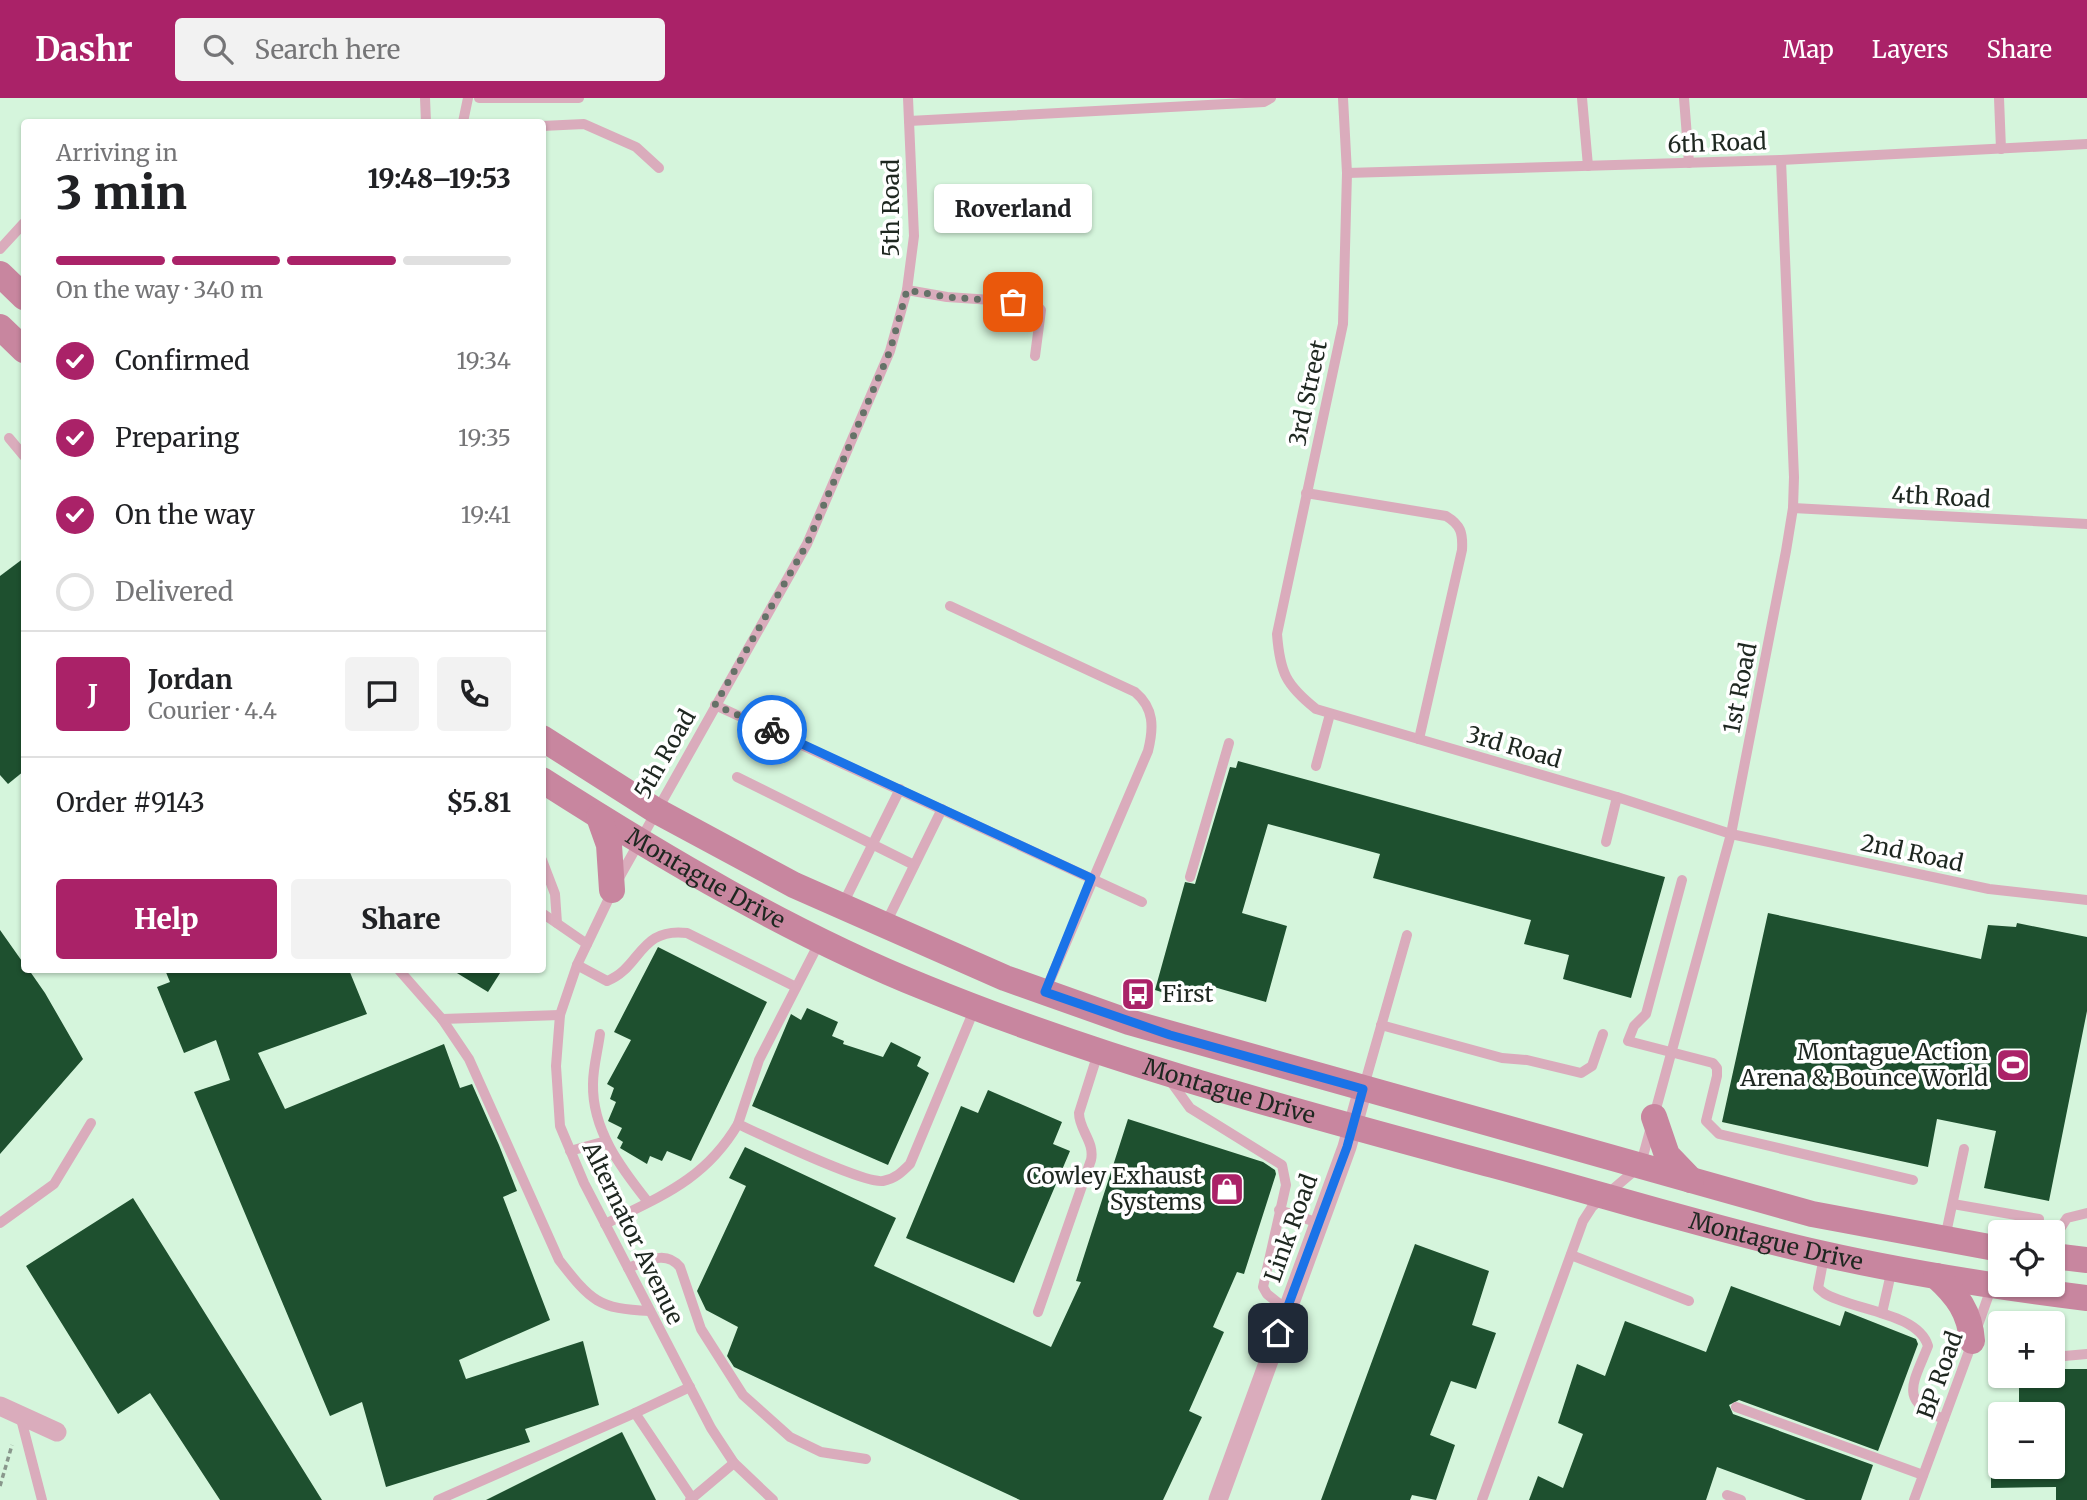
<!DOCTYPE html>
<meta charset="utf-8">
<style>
body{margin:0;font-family:Merriweather,serif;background:#f2f2f2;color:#202124;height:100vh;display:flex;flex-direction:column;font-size:26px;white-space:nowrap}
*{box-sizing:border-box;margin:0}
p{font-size:23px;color:#757577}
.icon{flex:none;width:38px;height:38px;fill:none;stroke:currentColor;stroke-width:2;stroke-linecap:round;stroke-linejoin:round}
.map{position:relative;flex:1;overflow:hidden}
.details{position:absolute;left:21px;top:21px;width:525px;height:854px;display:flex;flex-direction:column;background:#fff;border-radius:7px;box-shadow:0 2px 5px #0004}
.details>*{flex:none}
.fabs{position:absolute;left:1988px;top:1122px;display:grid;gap:14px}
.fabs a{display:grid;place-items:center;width:77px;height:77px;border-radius:7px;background:#fff;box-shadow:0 2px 5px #0004;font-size:35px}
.pin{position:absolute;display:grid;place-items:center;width:60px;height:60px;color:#fff;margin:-30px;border-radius:14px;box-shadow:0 4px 10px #0006}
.courier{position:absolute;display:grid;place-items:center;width:70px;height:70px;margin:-35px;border:5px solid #1a73e8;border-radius:50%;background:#fff;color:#222;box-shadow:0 2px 9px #0007}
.bubble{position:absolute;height:49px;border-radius:7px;background:#fff;box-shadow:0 2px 5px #0004;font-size:23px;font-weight:800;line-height:49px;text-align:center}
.headline em{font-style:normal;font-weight:800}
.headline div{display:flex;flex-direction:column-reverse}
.headline{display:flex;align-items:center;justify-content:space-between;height:119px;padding:0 35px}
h1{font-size:46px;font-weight:800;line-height:52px}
.bar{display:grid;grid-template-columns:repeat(4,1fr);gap:10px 7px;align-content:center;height:84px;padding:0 35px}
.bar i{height:9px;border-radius:5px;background:#e0e0e0}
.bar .current{background:#aa2268}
.bar p{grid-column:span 4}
.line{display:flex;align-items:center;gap:18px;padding:0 35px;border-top:2px solid #e0e0e0}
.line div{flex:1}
.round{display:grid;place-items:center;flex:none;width:74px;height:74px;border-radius:7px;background:#f2f2f2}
ol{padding:0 35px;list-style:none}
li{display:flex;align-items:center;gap:21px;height:77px}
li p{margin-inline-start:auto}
li .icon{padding:7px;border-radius:50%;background:#aa2268;color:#fff;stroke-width:4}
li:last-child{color:#757577}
li i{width:38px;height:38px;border:4px solid #e0e0e0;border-radius:50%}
.primary-button{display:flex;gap:14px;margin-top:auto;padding:14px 35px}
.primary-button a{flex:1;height:80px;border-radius:7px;background:#aa2268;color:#fff;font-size:28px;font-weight:800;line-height:80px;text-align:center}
.primary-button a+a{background:#f2f2f2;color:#202124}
header{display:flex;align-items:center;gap:42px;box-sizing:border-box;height:98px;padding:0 35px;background:#aa2268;color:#fff}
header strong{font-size:33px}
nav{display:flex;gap:38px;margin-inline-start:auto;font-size:24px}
.search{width:490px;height:63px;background:#f2f2f2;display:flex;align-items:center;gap:18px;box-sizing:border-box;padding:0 24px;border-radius:7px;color:#757577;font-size:26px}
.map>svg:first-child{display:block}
.built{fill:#d5f5dc;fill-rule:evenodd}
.building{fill:#1e502f}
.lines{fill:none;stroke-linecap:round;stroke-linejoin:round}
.path{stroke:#89978c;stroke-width:3.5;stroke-dasharray:5 3.5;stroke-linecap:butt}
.lane{stroke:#daacbc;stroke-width:10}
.street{stroke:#daacbc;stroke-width:19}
.secondary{stroke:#c8869f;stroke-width:26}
.done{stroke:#657268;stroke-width:7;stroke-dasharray:0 12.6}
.route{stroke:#1a73e8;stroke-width:9}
.labels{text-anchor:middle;stroke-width:7;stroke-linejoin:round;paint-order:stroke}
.street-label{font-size:23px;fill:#1e2720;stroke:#fff}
.poi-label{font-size:23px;fill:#1e2720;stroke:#fff;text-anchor:end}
</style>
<header>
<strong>Dashr</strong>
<div class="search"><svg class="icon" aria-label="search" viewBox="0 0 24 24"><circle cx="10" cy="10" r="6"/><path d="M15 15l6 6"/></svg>Search here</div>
<nav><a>Map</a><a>Layers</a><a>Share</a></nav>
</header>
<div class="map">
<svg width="2087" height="1402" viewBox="0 0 2087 1402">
<rect width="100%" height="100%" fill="#eafeee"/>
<path class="built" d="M0 0H2087V1402H0ZM24 24H542V872H24ZM2000 1134H2053V1186H2000ZM2000 1225H2053V1278H2000ZM2000 1316H2053V1368H2000Z"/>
<g class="building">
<path d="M24 460V673L8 686 0 677V478Z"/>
<path d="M1238 663 1665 779 1631 900 1563 881 1569 857 1524 846 1531 822 1373 780 1380 756 1268 726 1242 815 1287 828 1266 904 1207 887 1202 907 1155 892 1185 784 1195 786 1230 669 1236 670Z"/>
<path d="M1768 815 1981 861 1988 827 2016 829 2017 825 2087 839V913L2049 1103 1984 1090 1996 1033 1937 1021 1928 1069 1722 1024Z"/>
<path d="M0 832 24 866V872H29L45 895 83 961 0 1056Z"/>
<path d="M658 849 767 904 691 1063 667 1053 662 1063 650 1058 647 1066 620 1050 623 1044 617 1040 622 1030 608 1023 616 1004 610 1001 614 990 607 986 631 942 614 934Z"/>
<path d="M165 872H349L367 916 258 955 285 1011 444 946 460 990 472 986 499 1047 517 1093 503 1099 550 1222 459 1262 466 1281 583 1243 599 1307 525 1331 530 1344 386 1389 362 1304 330 1318 194 994 230 982 216 942 184 955 157 889 170 884Z"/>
<path d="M452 872H502L488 894Z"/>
<path d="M807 910 838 924 832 938 844 943 843 946 883 959 891 944 921 959 917 968 929 975 888 1067 752 1008 791 916 801 922Z"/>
<path d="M988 992 1062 1024 1053 1046 1070 1053 1014 1185 906 1140 961 1008 978 1015Z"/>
<path d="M1128 1021 1263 1064 1275 1072 1276 1076 1244 1176 1237 1174 1213 1229 1224 1234 1189 1313 1202 1319 1163 1402H1020L734 1269 727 1258 738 1229 706 1212 697 1193 746 1088 729 1080 745 1049 896 1120 874 1168 1051 1249 1081 1184 1076 1183Z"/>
<path d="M133 1100 230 1255 322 1402H220L150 1295 118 1316 26 1168Z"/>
<path d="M1415 1146 1489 1173 1472 1227 1496 1235 1476 1291 1451 1283 1430 1337 1455 1347 1436 1402 1412 1397 1410 1402H1321Z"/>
<path d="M1731 1188 1840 1228 1845 1213 1916 1241 1918 1246 1878 1353 1739 1302 1729 1307 1733 1316 1873 1367 1861 1402H1806L1717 1369 1706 1402H1529L1538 1378 1563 1390 1583 1336 1558 1325 1577 1266 1605 1278 1625 1223 1706 1254Z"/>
<path d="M2053 1271H2087V1402H2056V1389L1991 1390V1368H2053V1316H2019V1278H2053Z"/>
<path d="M622 1334 656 1402H486Z"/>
</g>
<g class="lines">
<path class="path" d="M0 1388 12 1347"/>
<g class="lane">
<path d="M425 0 426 24"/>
<path d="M479 0H579"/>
<path d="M1343 0 1347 75 1343 226 1277 536C1280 575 1286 587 1316 611L1617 699 1731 736 1989 791 2087 802"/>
<path d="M1582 0 1588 68"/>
<path d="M1684 0 1689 65"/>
<path d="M1999 0 2001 51"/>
<path d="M909 23 1264 4 1271 0"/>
<path d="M463 24 468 0"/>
<path d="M542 28 584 26 636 49 659 70"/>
<path d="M1347 75 1781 62 2087 46"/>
<path d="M0 151 24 125"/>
<path d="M907 192 947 199 1035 205 1041 212 1035 258"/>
<path d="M9 340 24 358"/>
<path d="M1306 395 1446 418C1461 427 1463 435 1462 452L1419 641"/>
<path d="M1793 410 2087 426"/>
<path d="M950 508 1135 594C1154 610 1154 629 1148 653L1045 894"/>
<path d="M715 607 1142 804"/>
<path d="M1316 668 1330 616"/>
<path d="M737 679 914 767"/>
<path d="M1606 744 1617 699"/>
<path d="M542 762 555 796 557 825"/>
<path d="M1190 779 1229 645"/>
<path d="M619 780 807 446 890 253 907 192 914 138 908 0"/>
<path d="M1682 782 1646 916 1634 928 1628 943 1713 965 1717 970V978L1706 1023 1719 1036 1913 1082"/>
<path d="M612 794 577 867 560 917 556 968 560 1028 584 1085 711 1330 734 1365 773 1402"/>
<path d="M842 808 900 691"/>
<path d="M542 815 587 846"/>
<path d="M886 825 942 711"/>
<path d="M819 845 759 962 738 1026C762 1037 864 1086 883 1083 895 1081 902 1074 910 1066L974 912"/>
<path d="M577 867 607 883C641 870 639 829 687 835L796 889"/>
<path d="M399 872 442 921 469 961 559 1162C591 1203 598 1211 650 1213"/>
<path d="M442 921 560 917"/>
<path d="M1381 927 1502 960 1527 962 1581 975 1592 968 1603 936"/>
<path d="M600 936C598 952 593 969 593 986 592 1032 621 1070 648 1104"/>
<path d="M1169 981 1190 1010 1282 1067 1286 1087 1263 1189 1267 1196 1287 1212"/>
<path d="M1364 988 1407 837"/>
<path d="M570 1053 606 1043"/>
<path d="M1953 1106 2039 1121"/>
<path d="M1279 1112 1319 1125"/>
<path d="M0 1125 54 1086 91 1025"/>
<path d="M605 1126C661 1098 705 1082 738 1026"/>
<path d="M1945 1140 1964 1051"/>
<path d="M2053 1149 2056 1137 2067 1120 2087 1115"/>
<path d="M1571 1157 1689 1203"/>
<path d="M1824 1159 1818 1190 1824 1195C1850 1212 1918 1214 1928 1248 1913 1286 1898 1303 1944 1321"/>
<path d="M628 1170C646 1164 665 1151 680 1169L701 1231 743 1297 790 1339 821 1354 866 1361"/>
<path d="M1038 1214 1091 1062C1095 1044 1079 1032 1079 1015L1098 955"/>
<path d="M1882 1215 1892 1171"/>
<path d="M1977 1230 2000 1165"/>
<path d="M2053 1259 2087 1256"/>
<path d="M1994 1270 2000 1269"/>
<path d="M1736 1309 1923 1377"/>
<path d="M635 1315 690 1289"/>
<path d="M20 1317 42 1402"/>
<path d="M1727 1397 1741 1402"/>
<path d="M438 1402 635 1315 692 1400"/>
<path d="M690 1402 734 1365"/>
<path d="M1482 1402 1583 1123 1592 1109 1640 1068 1645 1051 1731 736 1786 453 1793 410 1794 379 1781 62"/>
<path d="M1914 1402 1972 1245"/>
</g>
<g class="street">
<path d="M0 1308 57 1334"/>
<path d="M1218 1402 1347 1049 1363 991"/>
</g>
<g class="secondary">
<path d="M0 176 24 199"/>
<path d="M0 229 24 252"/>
<path d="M542 640 655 712 794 787 1005 880 1129 924 1812 1116 2000 1151"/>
<path id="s1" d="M542 682C664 760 792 836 926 890 1110 965 1301 1015 1493 1067 1601 1096 1709 1130 1819 1155 1907 1175 1997 1189 2087 1200"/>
<path d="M599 719 609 747 612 792"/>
<path d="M1654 1019 1667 1057 1691 1082"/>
<path d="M2053 1158 2087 1162"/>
<path d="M1936 1178C1957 1197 1970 1214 1972 1243"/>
</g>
</g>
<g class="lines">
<path class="done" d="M772 632 715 607 807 446 890 253 907 192 947 199 1013 204"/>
<path class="route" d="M772 632 1091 780 1045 894 1170 937 1363 991 1347 1049 1278 1235"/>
</g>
<defs>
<g id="bus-square" transform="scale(1.75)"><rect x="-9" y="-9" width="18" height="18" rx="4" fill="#aa2268" stroke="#fff"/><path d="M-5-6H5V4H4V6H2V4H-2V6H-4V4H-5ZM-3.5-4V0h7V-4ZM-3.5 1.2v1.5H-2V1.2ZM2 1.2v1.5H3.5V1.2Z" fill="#fff"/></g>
<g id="stadium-square" transform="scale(1.75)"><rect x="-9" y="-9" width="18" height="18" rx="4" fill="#aa2268" stroke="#fff"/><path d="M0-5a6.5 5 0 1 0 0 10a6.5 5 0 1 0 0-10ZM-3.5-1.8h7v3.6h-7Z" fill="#fff"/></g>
<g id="shop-square" transform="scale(1.75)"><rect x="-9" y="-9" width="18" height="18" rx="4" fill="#aa2268" stroke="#fff"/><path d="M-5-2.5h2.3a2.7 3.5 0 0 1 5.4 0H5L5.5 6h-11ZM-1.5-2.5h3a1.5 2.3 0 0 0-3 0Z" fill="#fff"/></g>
</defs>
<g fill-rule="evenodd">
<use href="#bus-square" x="1138" y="896"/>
<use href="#stadium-square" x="2013" y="967"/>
<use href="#shop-square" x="1227" y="1091"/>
</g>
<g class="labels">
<g class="street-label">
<text transform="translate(1717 45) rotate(-2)" y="8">6th Road</text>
<text transform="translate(891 110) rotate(-90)" y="8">5th Road</text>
<text transform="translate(1308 295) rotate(-78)" y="8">3rd Street</text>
<text transform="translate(1941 399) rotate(3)" y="8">4th Road</text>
<text transform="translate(1740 590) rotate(-79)" y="8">1st Road</text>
<text transform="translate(1514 649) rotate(16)" y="8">3rd Road</text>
<text transform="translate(665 656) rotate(-60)" y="8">5th Road</text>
<text transform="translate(1912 755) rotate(12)" y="8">2nd Road</text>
<text dy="8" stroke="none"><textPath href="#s1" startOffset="191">Montague Drive</textPath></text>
<text dy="8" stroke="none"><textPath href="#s1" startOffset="758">Montague Drive</textPath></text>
<text transform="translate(1291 1130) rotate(-70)" y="8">Link Road</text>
<text transform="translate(633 1135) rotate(64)" y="8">Alternator Avenue</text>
<text dy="8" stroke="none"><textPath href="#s1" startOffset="1325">Montague Drive</textPath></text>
<text transform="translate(1940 1277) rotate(-70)" y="8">BP Road</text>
</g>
<g class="poi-label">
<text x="1162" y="904" text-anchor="start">First</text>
<text x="1988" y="962">Montague Action<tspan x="1988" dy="26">Arena &amp; Bounce World</tspan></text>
<text x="1202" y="1086">Cowley Exhaust<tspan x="1202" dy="26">Systems</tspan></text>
</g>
</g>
</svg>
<div class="fabs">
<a><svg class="icon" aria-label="locate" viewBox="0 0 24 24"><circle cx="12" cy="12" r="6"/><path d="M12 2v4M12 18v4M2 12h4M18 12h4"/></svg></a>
<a>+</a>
<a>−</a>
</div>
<div class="pin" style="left:1013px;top:204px;background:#ea580c"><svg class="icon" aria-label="bag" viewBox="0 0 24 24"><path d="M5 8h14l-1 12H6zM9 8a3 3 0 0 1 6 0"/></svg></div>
<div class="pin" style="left:1278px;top:1235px;background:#1f2937"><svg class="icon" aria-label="home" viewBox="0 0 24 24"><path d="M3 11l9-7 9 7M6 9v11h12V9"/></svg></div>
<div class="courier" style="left:772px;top:632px"><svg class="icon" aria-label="bike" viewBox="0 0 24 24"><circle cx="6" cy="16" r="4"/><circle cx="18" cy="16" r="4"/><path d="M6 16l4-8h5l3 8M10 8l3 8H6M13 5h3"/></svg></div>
<div class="bubble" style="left:934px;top:86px;width:158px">Roverland</div>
<section class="details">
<div class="headline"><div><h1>3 min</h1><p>Arriving in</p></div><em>19:48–19:53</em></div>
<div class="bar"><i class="current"></i><i class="current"></i><i class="current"></i><i></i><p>On the way · 340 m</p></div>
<ol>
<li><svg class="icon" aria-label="check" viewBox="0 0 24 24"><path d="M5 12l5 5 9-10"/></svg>Confirmed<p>19:34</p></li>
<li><svg class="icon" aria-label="check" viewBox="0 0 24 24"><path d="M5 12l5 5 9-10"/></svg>Preparing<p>19:35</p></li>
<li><svg class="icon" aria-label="check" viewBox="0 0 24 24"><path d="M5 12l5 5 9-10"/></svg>On the way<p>19:41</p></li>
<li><i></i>Delivered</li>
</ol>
<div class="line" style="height:126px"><b class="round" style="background:#aa2268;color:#fff">J</b><div><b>Jordan</b><p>Courier · 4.4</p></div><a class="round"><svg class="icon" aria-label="chat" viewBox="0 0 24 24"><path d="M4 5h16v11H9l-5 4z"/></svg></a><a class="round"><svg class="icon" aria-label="phone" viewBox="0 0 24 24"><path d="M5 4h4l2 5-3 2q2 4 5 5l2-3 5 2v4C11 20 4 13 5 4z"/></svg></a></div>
<div class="line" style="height:91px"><div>Order #9143</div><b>$5.81</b></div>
<div class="primary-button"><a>Help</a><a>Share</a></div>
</section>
</div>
